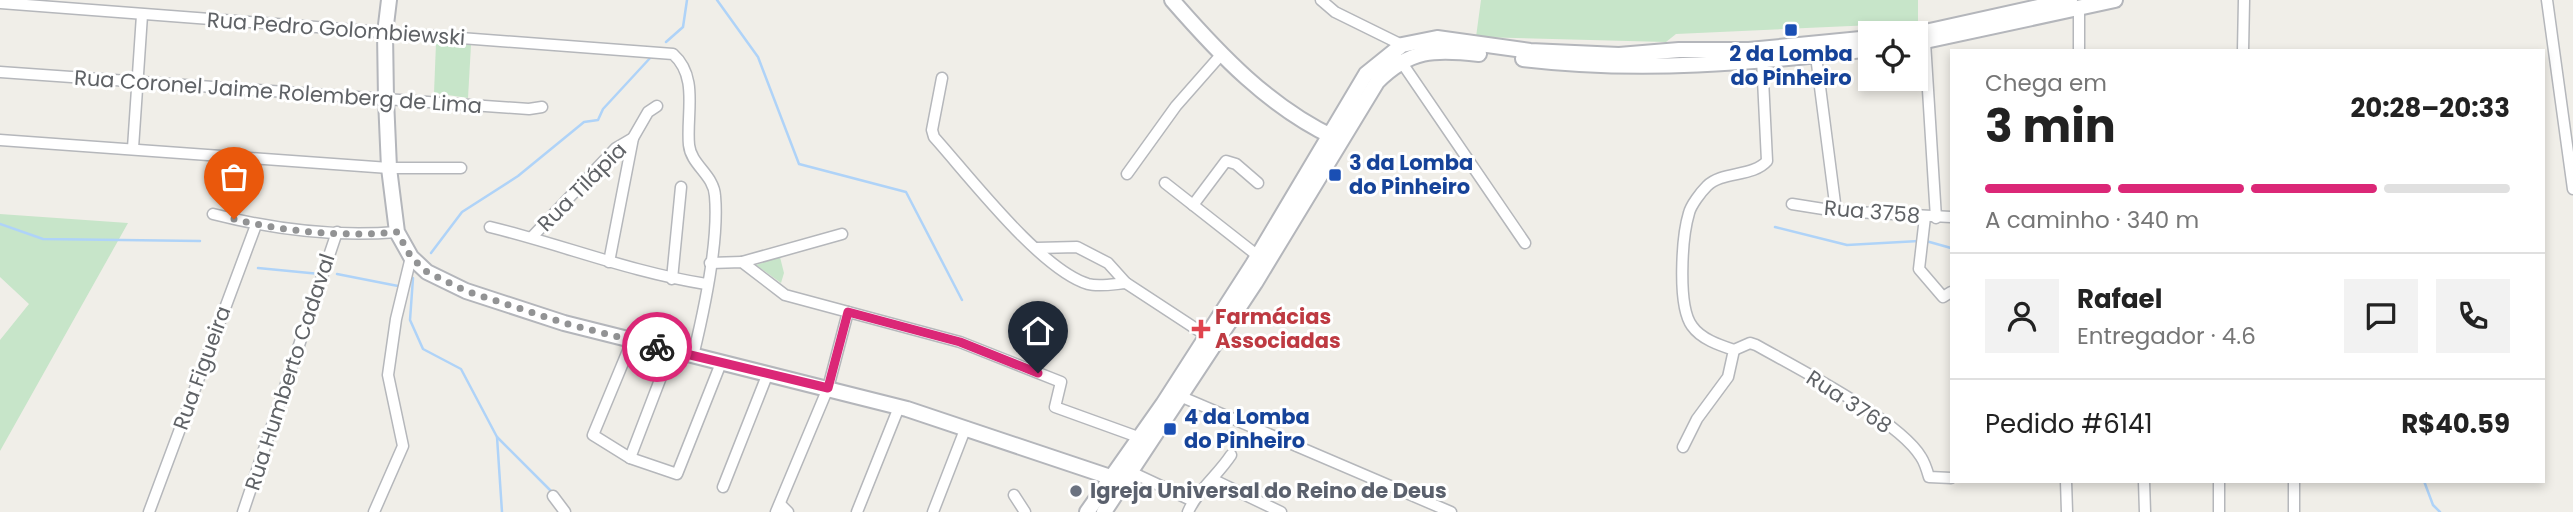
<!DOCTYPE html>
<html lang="pt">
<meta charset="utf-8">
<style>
body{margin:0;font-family:Poppins,sans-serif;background:#f2f2f2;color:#222;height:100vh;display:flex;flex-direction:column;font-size:26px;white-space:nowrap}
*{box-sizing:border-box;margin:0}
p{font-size:23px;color:#767676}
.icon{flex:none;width:38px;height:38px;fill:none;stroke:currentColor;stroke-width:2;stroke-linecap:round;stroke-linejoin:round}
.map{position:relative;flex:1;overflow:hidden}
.sheet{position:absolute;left:1950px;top:49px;width:595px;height:434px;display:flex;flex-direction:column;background:#fff;border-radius:0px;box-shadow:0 4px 10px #0003}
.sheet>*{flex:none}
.buttons{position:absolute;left:1858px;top:21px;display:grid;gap:14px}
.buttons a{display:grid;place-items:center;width:70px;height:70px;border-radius:0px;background:#fff;box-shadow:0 4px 10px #0003;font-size:35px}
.pin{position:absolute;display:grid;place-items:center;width:60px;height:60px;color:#fff;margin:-72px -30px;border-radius:50% 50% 50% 0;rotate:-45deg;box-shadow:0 0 7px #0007}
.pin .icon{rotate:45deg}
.courier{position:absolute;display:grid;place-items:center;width:70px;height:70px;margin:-35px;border:5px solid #db2777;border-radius:50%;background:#fff;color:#222;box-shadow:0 2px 9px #0007}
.headline em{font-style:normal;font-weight:700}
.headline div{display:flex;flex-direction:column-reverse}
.headline{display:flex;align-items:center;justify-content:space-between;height:119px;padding:0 35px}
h1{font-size:46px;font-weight:700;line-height:52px}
.bar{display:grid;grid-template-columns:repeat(4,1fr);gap:10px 7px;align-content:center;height:84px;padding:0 35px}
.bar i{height:9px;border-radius:5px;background:#e0e0e0}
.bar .current{background:#db2777}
.bar p{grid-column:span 4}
.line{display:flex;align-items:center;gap:18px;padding:0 35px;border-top:2px solid #e0e0e0}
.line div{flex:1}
.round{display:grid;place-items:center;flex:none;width:74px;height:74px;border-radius:0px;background:#f2f2f2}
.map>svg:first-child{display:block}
.green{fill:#c7e5c9}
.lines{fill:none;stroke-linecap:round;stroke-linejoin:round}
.stream{stroke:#afd3f8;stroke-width:2.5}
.street-casing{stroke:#b5b7bb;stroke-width:13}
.secondary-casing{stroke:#b4b6bb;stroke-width:18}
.street{stroke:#fff;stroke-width:10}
.secondary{stroke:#fff;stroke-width:14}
.done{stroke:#929394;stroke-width:7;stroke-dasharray:0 12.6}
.route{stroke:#db2777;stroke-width:9}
.transit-dot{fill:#1a4fb4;stroke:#fff;stroke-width:2.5}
.health-dot{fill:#e0444e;stroke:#fff;stroke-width:2.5}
.worship-dot{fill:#6b7280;stroke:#fff;stroke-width:2.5}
.labels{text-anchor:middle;stroke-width:6;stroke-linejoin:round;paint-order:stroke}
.street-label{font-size:21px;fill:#5f6266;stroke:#fff}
.transit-label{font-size:21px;font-weight:bold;fill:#164399;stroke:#fff;text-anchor:start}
.health-label{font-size:21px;font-weight:bold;fill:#be3a42;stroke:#fff;text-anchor:start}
.worship-label{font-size:21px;font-weight:bold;fill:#5b616d;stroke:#fff;text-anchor:start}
</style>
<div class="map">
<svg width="2573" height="512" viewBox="0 0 2573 512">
<rect width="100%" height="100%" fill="#f0eee8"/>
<g class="green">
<path d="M1481 0H1918V23L1676 34 1666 42 1476 37Z"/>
<path d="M436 43 471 45 468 98 434 93Z"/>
<path d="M0 214 128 223 0 451V340L29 304 0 277Z"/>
<path d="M780 257 784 273 781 283 756 265Z"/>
</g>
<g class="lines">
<g class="stream">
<path d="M717 0 758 57 799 164 906 192 962 300"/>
<path d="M666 42 683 27 687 0"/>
<path d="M0 224 43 239 200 241"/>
<path d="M1775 227 1847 245 1919 241"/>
<path d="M1926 241 1951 248"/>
<path d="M431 253 462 212 518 176 584 122 598 120 603 109 651 57"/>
<path d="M258 268 320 274"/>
<path d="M337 274 398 286"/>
<path d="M413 278 410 320 423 349 461 369 497 437 552 492"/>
<path d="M497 437 502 512"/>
<path d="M2424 481 2433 505 2440 512"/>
</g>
<g class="street-casing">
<g id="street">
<path d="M1321 0 1335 12 1402 45"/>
<path d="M2547 0 2573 189"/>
<path d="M0 3 673 54C699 77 686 114 689 145 691 165 714 175 715 196 719 241 704 311 693 356"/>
<path d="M2079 9V51"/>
<path d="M1925 42 1936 218"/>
<path d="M2243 51 2244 0"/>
<path d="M1816 56 1836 211"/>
<path d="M1400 60 1525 243"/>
<path d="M0 72 529 109 542 107"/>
<path d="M942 78 932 130 934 137C969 176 1041 270 1088 284 1099 287 1114 284 1126 283"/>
<path d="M0 140 389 168H461"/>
<path d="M133 148 142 15"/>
<path d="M1127 174 1176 106 1220 56"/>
<path d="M1165 183 1258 256"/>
<path d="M1792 204 1836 211 1951 217"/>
<path d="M1193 205 1226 161 1236 164 1258 183"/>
<path d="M213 214C272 229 337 237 397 232"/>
<path d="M1925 217 1919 269 1943 297 1951 292"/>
<path d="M490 227C564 245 630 272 706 284"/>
<path d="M532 237 616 148 633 138 648 112 657 106"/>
<path d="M1037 248 1077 247 1108 263 1126 283 1210 338"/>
<path d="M609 262 633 138"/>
<path d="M742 262 842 234"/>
<path d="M710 263 742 262 785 295 960 342 1061 382 1055 407 1138 437"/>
<path d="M672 279 681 187"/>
<path d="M632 341 593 435 630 458 677 474 721 363"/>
<path d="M1734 350 1750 343 1756 345C1795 367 1899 420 1921 457 1925 463 1927 470 1929 477L1951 478"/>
<path d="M1182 397 1451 512"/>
<path d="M1683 447 1697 419 1728 377 1734 350C1719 345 1701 339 1692 326 1677 306 1682 236 1689 213 1691 205 1701 192 1707 186 1722 171 1753 177 1767 161L1762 59"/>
<path d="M630 458 671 351"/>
<path d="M1131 472 1193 501"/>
<path d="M1214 480 1281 512"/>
<path d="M2066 481 2067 512"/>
<path d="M2144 481 2145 512"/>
<path d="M2219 481V512"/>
<path d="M2294 481V512"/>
<path d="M723 487 768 373"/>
<path d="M1014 495 1025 512"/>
<path d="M553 496 565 512"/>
<path d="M781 505 788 512"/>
<path d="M149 512 256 225"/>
<path d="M243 512 337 232"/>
<path d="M374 512 403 446 388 375 396 319 411 257"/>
<path d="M776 512 828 388 848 312"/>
<path d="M857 512 899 407"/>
<path d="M933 512 966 427"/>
<path d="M1188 512C1197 491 1218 475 1231 455"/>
</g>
</g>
<g class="secondary-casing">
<g id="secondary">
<path d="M389 0 385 33 386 99 389 168 397 232 411 257 427 272 466 291 564 323 907 409 1119 480"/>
<path d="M1172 0C1219 54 1269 107 1335 138"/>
<path d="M1916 34 2070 0"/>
<path d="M1916 43 2115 0"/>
<path d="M1523 59C1640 73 1755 63 1871 49"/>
<path d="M1087 512 1163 404 1253 264 1366 74 1402 45 1437 38 1530 51 1619 55 1679 50H1749L1871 38"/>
<path d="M1104 512 1255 283 1377 82C1410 49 1434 49 1479 54"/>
</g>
</g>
<use href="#street" class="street"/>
<use href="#secondary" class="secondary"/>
</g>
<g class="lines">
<path class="done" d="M234 219C285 232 345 237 397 232L411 257 427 272 466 291 564 323 657 347"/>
<path class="route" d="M657 347 828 388 848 312 960 342 1038 373"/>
</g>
<g class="transit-dot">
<rect x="1784" y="23" width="14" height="14" rx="3.5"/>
<rect x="1328" y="168" width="14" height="14" rx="3.5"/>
<rect x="1163" y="422" width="14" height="14" rx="3.5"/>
</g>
<path class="health-dot" d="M1197.5 318.5h7v7h7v7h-7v7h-7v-7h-7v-7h7z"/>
<circle class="worship-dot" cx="1076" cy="491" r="7"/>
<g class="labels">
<g class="street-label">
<text transform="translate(336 29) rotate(4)" y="7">Rua Pedro Golombiewski</text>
<text transform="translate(278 92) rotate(4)" y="7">Rua Coronel Jaime Rolemberg de Lima</text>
<text transform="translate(582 187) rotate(-45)" y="7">Rua Tilápia</text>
<text transform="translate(1872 212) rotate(5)" y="7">Rua 3758</text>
<text transform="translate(202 368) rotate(-70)" y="7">Rua Figueira</text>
<text transform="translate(290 372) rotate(-72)" y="7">Rua Humberto Cadaval</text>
<text transform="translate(1849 402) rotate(33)" y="7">Rua 3768</text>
</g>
<g class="transit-label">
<text x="1791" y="61" text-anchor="middle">2 da Lomba<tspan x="1791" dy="24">do Pinheiro</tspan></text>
<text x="1349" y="170">3 da Lomba<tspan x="1349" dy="24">do Pinheiro</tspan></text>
<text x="1184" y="424">4 da Lomba<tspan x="1184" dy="24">do Pinheiro</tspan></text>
</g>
<g class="health-label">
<text x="1215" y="324">Farmácias<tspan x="1215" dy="24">Associadas</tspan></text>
</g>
<g class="worship-label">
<text x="1090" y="498">Igreja Universal do Reino de Deus</text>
</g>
</g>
</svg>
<div class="buttons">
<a><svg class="icon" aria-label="locate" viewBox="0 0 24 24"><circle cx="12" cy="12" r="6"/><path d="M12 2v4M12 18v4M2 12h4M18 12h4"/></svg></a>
</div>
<div class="pin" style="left:234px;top:219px;background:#ea580c"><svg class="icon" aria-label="bag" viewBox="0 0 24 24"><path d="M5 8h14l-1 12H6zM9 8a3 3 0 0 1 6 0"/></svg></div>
<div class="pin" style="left:1038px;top:373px;background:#1f2937"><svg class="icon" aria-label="home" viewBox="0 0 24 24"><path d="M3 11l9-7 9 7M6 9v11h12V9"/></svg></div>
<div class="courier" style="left:657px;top:347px"><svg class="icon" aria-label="bike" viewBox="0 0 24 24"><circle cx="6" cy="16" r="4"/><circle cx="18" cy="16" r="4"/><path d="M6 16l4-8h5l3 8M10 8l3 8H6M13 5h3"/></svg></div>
<section class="sheet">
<div class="headline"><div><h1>3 min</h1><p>Chega em</p></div><em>20:28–20:33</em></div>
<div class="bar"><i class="current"></i><i class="current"></i><i class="current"></i><i></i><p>A caminho · 340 m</p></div>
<div class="line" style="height:126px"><a class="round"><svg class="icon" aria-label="person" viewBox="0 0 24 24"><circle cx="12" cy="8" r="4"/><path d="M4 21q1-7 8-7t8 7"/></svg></a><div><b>Rafael</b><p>Entregador · 4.6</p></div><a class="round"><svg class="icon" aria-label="chat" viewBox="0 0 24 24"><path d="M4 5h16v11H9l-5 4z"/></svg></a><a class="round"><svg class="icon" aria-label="phone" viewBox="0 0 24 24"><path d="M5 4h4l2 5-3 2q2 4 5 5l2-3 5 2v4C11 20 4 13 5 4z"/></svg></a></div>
<div class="line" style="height:91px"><div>Pedido #6141</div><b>R$40.59</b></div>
</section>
</div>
